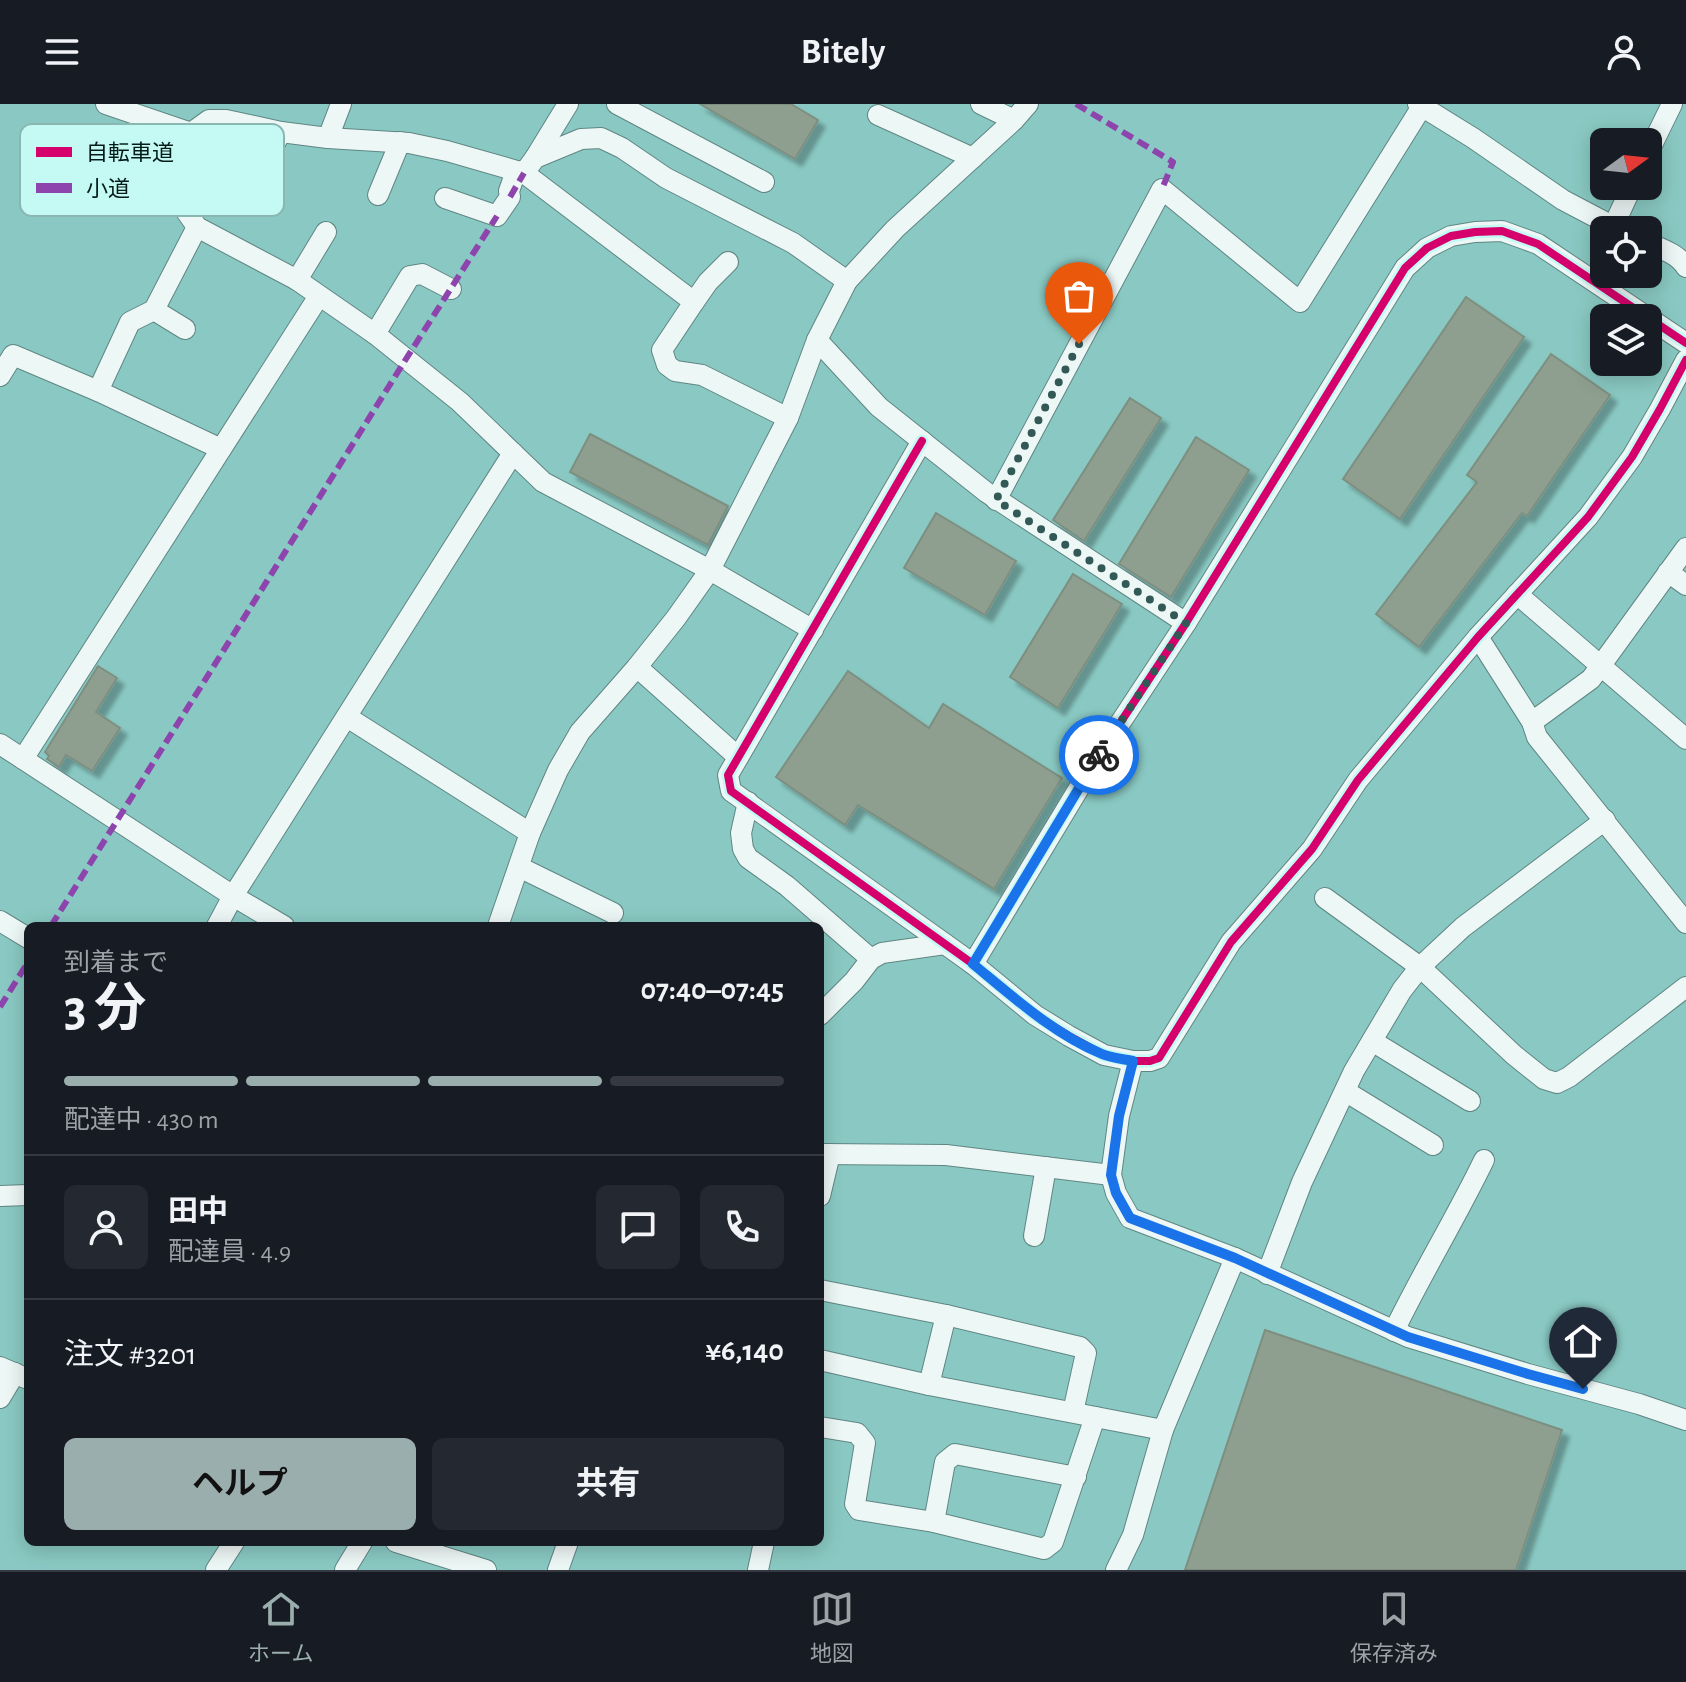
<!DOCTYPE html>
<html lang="ja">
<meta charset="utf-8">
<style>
body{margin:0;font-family:"Alegreya Sans","Noto Sans JP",sans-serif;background:#242831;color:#f1f3f6;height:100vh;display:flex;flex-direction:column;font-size:30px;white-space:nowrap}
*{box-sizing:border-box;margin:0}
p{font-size:26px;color:#9ea1a6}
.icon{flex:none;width:44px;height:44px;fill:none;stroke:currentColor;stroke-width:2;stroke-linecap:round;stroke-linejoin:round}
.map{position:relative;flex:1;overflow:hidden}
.panel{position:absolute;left:24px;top:818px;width:800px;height:624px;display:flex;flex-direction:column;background:#171b24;border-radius:12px;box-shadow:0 4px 20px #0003}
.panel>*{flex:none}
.needle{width:52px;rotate:75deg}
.fabs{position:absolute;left:1590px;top:24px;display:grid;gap:16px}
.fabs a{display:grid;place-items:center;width:72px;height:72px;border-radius:12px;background:#171b24;box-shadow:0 4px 20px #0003;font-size:40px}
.pin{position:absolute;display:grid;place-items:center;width:68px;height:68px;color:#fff;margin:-82px -34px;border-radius:50% 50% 50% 0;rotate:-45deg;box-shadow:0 0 8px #0007}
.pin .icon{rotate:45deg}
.courier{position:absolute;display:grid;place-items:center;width:80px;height:80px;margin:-40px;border:6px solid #1a73e8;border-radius:50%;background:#fff;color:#222;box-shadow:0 2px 10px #0007}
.summary em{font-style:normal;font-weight:700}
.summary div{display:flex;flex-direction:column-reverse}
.summary{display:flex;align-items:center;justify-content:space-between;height:136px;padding:0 40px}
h1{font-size:52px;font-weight:700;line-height:60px}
.bar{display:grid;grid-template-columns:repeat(4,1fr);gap:12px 8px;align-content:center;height:96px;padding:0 40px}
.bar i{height:10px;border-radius:6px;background:#363941}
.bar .selected{background:#9baeae}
.bar p{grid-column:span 4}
.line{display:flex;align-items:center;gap:20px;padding:0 40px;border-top:2px solid #363941}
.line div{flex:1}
.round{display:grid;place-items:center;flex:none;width:84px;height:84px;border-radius:12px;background:#242831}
.action{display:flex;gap:16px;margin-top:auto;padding:16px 40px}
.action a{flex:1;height:92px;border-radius:12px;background:#9baeae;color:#111;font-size:32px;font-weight:700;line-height:92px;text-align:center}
.action a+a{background:#242831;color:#f1f3f6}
header{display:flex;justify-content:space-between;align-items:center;height:104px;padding:0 40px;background:#171b24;font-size:36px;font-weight:700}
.menu{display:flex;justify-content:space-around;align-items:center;height:112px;border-top:2px solid #363941;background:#171b24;font-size:22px;color:#9ea1a6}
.menu a{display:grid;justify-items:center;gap:4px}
.menu .selected{color:#9baeae}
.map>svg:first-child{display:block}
.building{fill:#8e9f90;stroke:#7d8f80;stroke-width:2;filter:url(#shadow)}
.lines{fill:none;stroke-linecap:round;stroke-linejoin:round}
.minor-casing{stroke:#5f8683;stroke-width:22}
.minor{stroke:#edf7f6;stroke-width:20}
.quiet{stroke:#8e44ad;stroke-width:6;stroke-dasharray:12 6;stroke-linecap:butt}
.cycleway-casing{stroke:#c5f9f3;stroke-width:13}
.cycleway{stroke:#d6006c;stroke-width:8}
.done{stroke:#325955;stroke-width:8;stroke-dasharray:0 14.4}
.route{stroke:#1a73e8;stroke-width:10}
.key{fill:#c5f9f3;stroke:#8bb7b2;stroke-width:2}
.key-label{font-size:22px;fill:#031c1a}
</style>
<header><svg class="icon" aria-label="menu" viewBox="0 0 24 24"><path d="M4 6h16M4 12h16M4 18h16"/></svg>Bitely<svg class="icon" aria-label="person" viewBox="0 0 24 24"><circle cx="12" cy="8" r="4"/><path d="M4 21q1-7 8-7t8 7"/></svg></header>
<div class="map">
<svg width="1686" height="1466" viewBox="0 0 1686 1466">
<defs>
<filter id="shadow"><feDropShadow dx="7" dy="7" stdDeviation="2" flood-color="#0004"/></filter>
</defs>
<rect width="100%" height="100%" fill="#8ac9c3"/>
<g class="building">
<path d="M700 0H791L818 16 795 55Z"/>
<path d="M1466 193 1524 233 1400 415 1343 375Z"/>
<path d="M1551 250 1610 291 1527 412 1522 409 1419 543 1376 510 1477 378 1467 371Z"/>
<path d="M1130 294 1161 314 1084 437 1053 416Z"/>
<path d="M590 330 728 402 708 441 570 368Z"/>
<path d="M1196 333 1249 366 1171 493 1119 460Z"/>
<path d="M936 409 1016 457 985 511 904 464Z"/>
<path d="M1073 470 1122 500 1058 604 1010 573Z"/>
<path d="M98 562 117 574 96 608 120 624 92 667 66 651 59 663 47 655 49 652 45 648Z"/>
<path d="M848 567 929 624 943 600 1062 674 994 785 858 701 845 721 776 673Z"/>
<path d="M1265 1226 1562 1326 1516 1466H1185Z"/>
</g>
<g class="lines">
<g class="minor-casing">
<g id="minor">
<path d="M106 0 191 29"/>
<path d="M617 0 764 78"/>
<path d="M981 0 1014 16"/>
<path d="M1418 0 1473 34 1563 96 1620 126"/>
<path d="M878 11 973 54"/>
<path d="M328 34 341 0"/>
<path d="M1648 49 1672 0"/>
<path d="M535 54 568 0"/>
<path d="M266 56 281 28"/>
<path d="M524 69 535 54 581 35 601 34 622 44 666 74 793 139 847 177"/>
<path d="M378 91 400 38"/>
<path d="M445 94 497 112 510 93 509 87 516 67"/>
<path d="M1613 123 1632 82"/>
<path d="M1648 139C1662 145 1678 150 1686 163"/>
<path d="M297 176 326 128"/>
<path d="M694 198 708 178 728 158"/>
<path d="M154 206 185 225"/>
<path d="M375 230 410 172 422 170 451 185"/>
<path d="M817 236 879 303 986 388 1186 519"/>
<path d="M0 272 13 251 98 287 221 345"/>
<path d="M98 287 130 218 154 206 197 123"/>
<path d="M788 314 702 271 675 267 667 261 662 246 694 198 524 69 447 47 409 39 328 34 281 28 226 16H209L191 29 172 87 197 123 297 176 375 230 460 298 543 378 710 466 813 526"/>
<path d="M922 337 728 671 731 687 973 860 1035 911 1069 932 1104 951 1133 957H1150L1159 954 1231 838 1312 745 1358 676 1478 533 1588 413 1632 353 1660 305 1686 256"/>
<path d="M996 396 1162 85 1300 198 1421 4"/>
<path d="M1668 468 1686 481"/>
<path d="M1517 490 1686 635"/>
<path d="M1478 533 1532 618 1537 633 1686 819"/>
<path d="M637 563 738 653"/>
<path d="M347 613 530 729"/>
<path d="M1532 618 1591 575 1686 444"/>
<path d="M0 640 233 792 284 822"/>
<path d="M23 655 319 192"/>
<path d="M748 698 741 729 743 745 748 754 787 782 871 855"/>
<path d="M519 763 613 809"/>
<path d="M1325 794 1420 863 1514 951 1544 975 1557 979 1569 973 1686 883"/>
<path d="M0 817 28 834"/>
<path d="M217 822 233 792 513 349"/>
<path d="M498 822 530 729 558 666 580 628 637 563 676 514 710 466 788 314 817 236 847 177 895 125 1014 16 1028 0"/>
<path d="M973 860 1099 651 1186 519 1405 164 1427 144 1451 132 1475 128 1502 127 1538 140 1686 239"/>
<path d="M820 911 854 877 871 855 882 849 945 840"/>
<path d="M1372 937 1470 997"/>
<path d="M1133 957 1119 1012 1111 1071 1116 1089 1130 1114 1235 1154 1408 1233 1528 1270 1639 1300 1686 1316"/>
<path d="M1345 987 1433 1041"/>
<path d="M820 1050 946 1051 1111 1071"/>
<path d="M0 1092 28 1091"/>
<path d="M820 1092 830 1050"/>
<path d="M1034 1132 1046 1063"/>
<path d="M1267 1170 1302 1078 1354 967 1402 886 1420 863 1463 823 1605 716"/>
<path d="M820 1186 946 1211 1080 1243 1086 1249 1073 1308"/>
<path d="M1394 1227C1422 1169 1456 1114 1484 1056"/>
<path d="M820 1256 929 1281 1163 1326"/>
<path d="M0 1263 28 1275"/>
<path d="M929 1281 946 1211"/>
<path d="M0 1294 15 1269"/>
<path d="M820 1323 857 1329 865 1339 855 1400 859 1406 934 1418"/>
<path d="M1076 1373 955 1350 945 1358 934 1418 1044 1445 1053 1438 1095 1313"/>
<path d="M396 1438 486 1466"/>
<path d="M216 1466 234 1438"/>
<path d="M345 1466 362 1438"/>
<path d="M558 1466 568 1438"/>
<path d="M758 1466 764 1438"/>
<path d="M1116 1466 1133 1431 1163 1326 1235 1154"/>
</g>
</g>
<use href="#minor" class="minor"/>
<g class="quiet">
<path d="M1076 0 1173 58 1162 85"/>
<path d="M510 93 524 69"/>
<path d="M51 822 406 255 497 112"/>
<path d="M0 903 28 858"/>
</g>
<g class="cycleway-casing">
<g id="cycleway">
<path d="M922 337 728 671 731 687 973 860 1035 911 1069 932 1104 951 1133 957H1150L1159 954 1231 838 1312 745 1358 676 1478 533 1588 413 1632 353 1660 305 1686 256"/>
<path d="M973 860 1099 651 1186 519 1405 164 1427 144 1451 132 1475 128 1502 127 1538 140 1686 239"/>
</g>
</g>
<use href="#cycleway" class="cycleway"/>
</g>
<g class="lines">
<path class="done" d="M1079 240 996 396 1186 519 1099 651"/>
<path class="route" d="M1099 651 973 860C1013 893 1054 930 1102 950 1111 954 1123 955 1133 957L1119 1012 1111 1071 1116 1089 1130 1114 1235 1154 1408 1233 1528 1270 1583 1285"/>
</g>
<rect x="20" y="20" width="264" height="92" rx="12" class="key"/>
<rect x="36" y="43" width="36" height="10" fill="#d6006c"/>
<rect x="36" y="79" width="36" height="10" fill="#8e44ad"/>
<g class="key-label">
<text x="86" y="56">自転車道</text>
<text x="86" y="92">小道</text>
</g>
</svg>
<div class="fabs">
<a><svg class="needle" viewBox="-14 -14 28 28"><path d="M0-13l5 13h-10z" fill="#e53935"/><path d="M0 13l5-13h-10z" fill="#9ea1a6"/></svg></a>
<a><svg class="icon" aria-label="locate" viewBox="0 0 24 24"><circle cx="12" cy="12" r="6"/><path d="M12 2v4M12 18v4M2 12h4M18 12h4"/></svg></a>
<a><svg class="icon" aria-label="layers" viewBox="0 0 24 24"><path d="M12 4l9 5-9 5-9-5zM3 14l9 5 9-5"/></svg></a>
</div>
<div class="pin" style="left:1079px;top:240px;background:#ea580c"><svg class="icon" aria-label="bag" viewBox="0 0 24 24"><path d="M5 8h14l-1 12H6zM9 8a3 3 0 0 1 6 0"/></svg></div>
<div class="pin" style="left:1583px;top:1285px;background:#1f2937"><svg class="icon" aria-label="home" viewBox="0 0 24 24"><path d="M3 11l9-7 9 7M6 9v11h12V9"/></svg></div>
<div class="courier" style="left:1099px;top:651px"><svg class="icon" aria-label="bike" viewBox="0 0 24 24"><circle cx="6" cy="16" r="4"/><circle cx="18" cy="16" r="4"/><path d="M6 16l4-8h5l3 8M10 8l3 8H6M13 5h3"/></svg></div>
<section class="panel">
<div class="summary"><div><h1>3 分</h1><p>到着まで</p></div><em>07:40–07:45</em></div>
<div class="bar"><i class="selected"></i><i class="selected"></i><i class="selected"></i><i></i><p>配達中 · 430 m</p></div>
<div class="line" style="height:144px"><a class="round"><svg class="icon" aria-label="person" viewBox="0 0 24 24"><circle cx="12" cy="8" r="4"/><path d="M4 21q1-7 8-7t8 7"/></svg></a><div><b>田中</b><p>配達員 · 4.9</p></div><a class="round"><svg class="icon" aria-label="chat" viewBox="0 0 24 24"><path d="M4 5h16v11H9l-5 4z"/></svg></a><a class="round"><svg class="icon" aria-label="phone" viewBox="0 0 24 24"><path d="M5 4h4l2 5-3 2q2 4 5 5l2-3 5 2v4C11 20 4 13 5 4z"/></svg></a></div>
<div class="line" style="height:104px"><div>注文 #3201</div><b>¥6,140</b></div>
<div class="action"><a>ヘルプ</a><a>共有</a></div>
</section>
</div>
<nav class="menu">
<a class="selected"><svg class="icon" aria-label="home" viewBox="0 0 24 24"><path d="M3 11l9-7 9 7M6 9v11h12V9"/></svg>ホーム</a>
<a><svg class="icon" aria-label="map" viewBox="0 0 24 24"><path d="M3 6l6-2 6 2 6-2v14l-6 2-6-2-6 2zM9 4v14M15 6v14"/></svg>地図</a>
<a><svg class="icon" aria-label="saved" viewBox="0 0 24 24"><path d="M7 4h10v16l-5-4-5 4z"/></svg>保存済み</a>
</nav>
